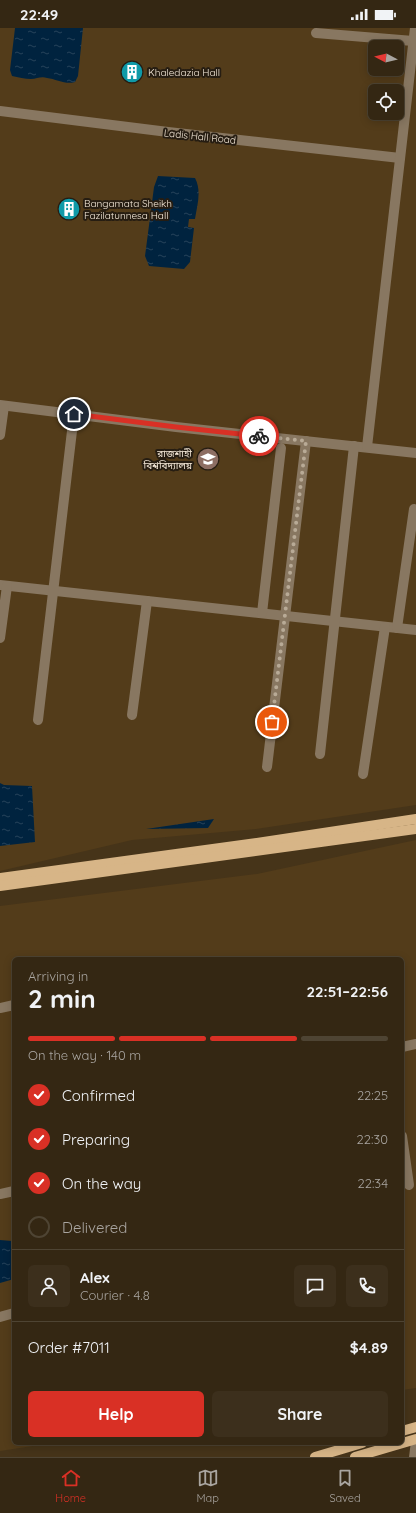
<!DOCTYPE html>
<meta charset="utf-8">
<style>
body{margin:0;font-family:Quicksand,"Noto Sans Bengali",sans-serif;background:#3c2f1c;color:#f1f3f6;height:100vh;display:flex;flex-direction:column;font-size:15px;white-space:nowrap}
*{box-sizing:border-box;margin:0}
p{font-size:13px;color:#a9a5a0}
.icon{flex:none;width:22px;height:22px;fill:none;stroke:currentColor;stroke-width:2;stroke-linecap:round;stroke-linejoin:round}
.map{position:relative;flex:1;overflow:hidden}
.sheet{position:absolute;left:12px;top:929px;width:392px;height:488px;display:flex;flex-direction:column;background:#342713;border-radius:6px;box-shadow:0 2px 10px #0003,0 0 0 1px #4e4433}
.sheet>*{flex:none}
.needle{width:26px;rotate:277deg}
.fabs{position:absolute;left:368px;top:12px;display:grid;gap:8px}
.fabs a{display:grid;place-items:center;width:36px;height:36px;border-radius:6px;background:#342713;box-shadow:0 2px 10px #0003,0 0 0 1px #4e4433;font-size:20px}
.pin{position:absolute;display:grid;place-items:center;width:34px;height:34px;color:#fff;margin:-17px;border:2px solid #fff;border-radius:50%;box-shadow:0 1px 4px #0007}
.courier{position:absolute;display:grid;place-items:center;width:40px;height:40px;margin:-20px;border:3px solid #d93025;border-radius:50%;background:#fff;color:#222;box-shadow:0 1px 5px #0007}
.headline em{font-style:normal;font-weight:800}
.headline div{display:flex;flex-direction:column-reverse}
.headline{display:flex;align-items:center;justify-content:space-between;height:68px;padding:0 16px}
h1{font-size:26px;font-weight:800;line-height:30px}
.bar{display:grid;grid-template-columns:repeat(4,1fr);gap:6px 4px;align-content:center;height:48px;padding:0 16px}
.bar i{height:5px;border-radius:3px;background:#4e4433}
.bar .current{background:#d93025}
.bar p{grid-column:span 4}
.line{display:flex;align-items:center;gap:10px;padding:0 16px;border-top:1px solid #4e4433}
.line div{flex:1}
.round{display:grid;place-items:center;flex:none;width:42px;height:42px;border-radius:6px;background:#3c2f1c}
ol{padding:0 16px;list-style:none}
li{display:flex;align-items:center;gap:12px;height:44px}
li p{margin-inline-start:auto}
li .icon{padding:4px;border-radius:50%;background:#d93025;color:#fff;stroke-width:4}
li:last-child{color:#a9a5a0}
li i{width:22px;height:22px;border:2px solid #4e4433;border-radius:50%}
.cta{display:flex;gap:8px;margin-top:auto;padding:8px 16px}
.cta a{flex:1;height:46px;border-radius:6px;background:#d93025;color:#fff;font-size:16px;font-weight:800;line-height:46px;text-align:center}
.cta a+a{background:#3c2f1c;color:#f1f3f6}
.status{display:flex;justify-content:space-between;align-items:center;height:28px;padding:0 20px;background:#342713;direction:ltr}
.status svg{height:11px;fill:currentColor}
.menu{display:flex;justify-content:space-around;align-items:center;height:56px;border-top:1px solid #4e4433;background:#342713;font-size:11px;color:#a9a5a0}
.menu a{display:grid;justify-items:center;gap:2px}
.menu .current{color:#d93025}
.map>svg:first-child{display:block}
.built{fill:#533c1a;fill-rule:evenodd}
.water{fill:url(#water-ripples)}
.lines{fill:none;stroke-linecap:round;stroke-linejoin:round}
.minor{stroke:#887761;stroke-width:10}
.major{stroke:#d7b587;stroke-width:10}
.done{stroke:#b8aa96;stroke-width:4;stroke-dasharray:0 7.2}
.route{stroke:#d93025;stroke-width:5}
.labels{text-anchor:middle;stroke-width:4;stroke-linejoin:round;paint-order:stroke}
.poi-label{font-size:10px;fill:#f5e9d9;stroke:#261d12;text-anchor:start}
.street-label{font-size:10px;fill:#f5e9d9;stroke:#261d12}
</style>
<div class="status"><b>22:49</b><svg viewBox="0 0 49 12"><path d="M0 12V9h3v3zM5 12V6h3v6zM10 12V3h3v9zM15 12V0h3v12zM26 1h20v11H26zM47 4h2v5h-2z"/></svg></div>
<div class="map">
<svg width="416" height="1429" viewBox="0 0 416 1429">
<defs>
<pattern id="water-ripples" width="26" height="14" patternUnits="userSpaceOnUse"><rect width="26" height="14" fill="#00233f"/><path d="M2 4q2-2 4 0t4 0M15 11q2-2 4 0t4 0" fill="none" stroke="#26435a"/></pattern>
</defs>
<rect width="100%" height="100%" fill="#463419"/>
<g class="built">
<path d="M0 0H416V777L256 801 132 812 0 843ZM375 19H397V41H375ZM375 63H397V85H375Z"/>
<path d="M416 812V1360L402 1362V931H14V1415H52L0 1423V878L257 846Z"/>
</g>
<g class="water">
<path d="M15 0H83L78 48 75 54C66 57 56 51 47 50 41 48 37 51 31 51 25 51 18 49 12 48L10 42Z"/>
<path d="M158 148 195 150C202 163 197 178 195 191H189L188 199 194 200 190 234 184 241 149 238 145 228 154 159Z"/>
<path d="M0 755 4 757 32 758 35 814 0 818Z"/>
<path d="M214 791 208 800 146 801Z"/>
<path d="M0 1212 12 1213 14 1217V1251L0 1255Z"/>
</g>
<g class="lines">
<g class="minor">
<path d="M316 5 413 13"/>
<path d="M0 83 168 104 400 130"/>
<path d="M0 377 176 399 416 425"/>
<path d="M0 407 4 378"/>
<path d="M367 419 415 0"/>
<path d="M0 557 416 602"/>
<path d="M262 585 281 420"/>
<path d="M397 600 414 481"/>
<path d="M0 610 7 558"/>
<path d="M132 687 147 573"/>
<path d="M38 692 74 386"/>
<path d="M320 726 354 418"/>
<path d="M267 739 306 413"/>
<path d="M363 746 385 599"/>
<path d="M0 980 14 977"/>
<path d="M402 1019 416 1016"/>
<path d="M402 1108 409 1157"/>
<path d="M0 1166 14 1163"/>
<path d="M0 1289 14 1285"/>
<path d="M414 1429 416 1413"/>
</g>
<g class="major">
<path d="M0 850 257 815 416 791"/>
<path d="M0 858 416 801"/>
<path d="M402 1403 416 1399"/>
<path d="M315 1429 362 1415"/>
<path d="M355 1429 416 1411"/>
</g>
</g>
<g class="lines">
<path class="done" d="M259 408 306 413 272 694"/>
<path class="route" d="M74 386 176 399 259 408"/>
</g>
<defs>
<g id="building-disc" transform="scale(1.15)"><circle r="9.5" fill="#0f9aa8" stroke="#261d12"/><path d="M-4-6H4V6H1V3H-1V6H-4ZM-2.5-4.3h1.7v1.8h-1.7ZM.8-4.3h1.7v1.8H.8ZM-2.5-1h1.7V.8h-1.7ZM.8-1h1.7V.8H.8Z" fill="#fff"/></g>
<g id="university-disc" transform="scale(1.15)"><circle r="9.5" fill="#8d6e63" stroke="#261d12"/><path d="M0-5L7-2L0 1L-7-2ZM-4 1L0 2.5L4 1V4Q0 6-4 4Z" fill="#fff"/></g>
</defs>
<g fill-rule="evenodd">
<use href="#building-disc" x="132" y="44"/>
<use href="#building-disc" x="69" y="181"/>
<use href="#university-disc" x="208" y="431"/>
</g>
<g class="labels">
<g class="poi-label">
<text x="148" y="48">Khaledazia Hall</text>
<text x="84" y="179">Bangamata Sheikh<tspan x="84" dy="12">Fazilatunnesa Hall</tspan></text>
<text x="192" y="429" text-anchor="end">রাজশাহী<tspan x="192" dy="12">বিশ্ববিদ্যালয়</tspan></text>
</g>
<g class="street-label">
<text transform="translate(200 108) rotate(6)" y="4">Ladis Hall Road</text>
</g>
</g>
</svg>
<div class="fabs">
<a><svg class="needle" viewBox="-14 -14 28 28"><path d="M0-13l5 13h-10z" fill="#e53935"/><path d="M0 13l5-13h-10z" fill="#a9a5a0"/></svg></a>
<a><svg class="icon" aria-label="locate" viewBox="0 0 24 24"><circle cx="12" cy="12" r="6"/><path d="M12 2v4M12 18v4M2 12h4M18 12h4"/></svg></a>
</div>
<div class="pin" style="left:272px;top:694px;background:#ea580c"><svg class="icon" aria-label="bag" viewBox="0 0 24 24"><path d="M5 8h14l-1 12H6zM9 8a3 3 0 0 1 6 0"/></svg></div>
<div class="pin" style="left:74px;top:386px;background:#1f2937"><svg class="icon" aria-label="home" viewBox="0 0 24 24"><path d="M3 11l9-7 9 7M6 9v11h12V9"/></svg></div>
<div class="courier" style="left:259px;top:408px"><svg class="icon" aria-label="bike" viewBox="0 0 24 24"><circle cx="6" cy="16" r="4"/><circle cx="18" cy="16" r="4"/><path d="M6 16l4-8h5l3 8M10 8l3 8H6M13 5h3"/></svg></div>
<section class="sheet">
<div class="headline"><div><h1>2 min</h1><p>Arriving in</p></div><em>22:51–22:56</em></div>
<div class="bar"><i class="current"></i><i class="current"></i><i class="current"></i><i></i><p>On the way · 140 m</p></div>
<ol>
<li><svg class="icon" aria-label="check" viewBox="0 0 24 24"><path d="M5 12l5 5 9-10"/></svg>Confirmed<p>22:25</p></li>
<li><svg class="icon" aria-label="check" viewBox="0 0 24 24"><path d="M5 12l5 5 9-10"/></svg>Preparing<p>22:30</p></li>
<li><svg class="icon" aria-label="check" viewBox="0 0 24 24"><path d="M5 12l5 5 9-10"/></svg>On the way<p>22:34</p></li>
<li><i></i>Delivered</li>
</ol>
<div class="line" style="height:72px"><a class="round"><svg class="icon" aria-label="person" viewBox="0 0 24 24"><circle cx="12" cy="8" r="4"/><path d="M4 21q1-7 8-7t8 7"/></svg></a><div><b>Alex</b><p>Courier · 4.8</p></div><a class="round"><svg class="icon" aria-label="chat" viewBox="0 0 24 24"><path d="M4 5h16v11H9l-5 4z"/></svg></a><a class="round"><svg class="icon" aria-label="phone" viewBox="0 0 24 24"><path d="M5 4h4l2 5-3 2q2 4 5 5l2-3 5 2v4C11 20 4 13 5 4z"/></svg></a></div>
<div class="line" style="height:52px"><div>Order #7011</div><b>$4.89</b></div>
<div class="cta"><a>Help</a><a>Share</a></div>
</section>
</div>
<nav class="menu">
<a class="current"><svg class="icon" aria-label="home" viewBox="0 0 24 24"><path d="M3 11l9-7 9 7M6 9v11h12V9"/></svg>Home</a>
<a><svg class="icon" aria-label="map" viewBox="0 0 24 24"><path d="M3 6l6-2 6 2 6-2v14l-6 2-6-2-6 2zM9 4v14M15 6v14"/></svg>Map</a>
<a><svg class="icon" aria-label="saved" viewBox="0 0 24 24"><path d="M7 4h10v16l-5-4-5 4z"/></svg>Saved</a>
</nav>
